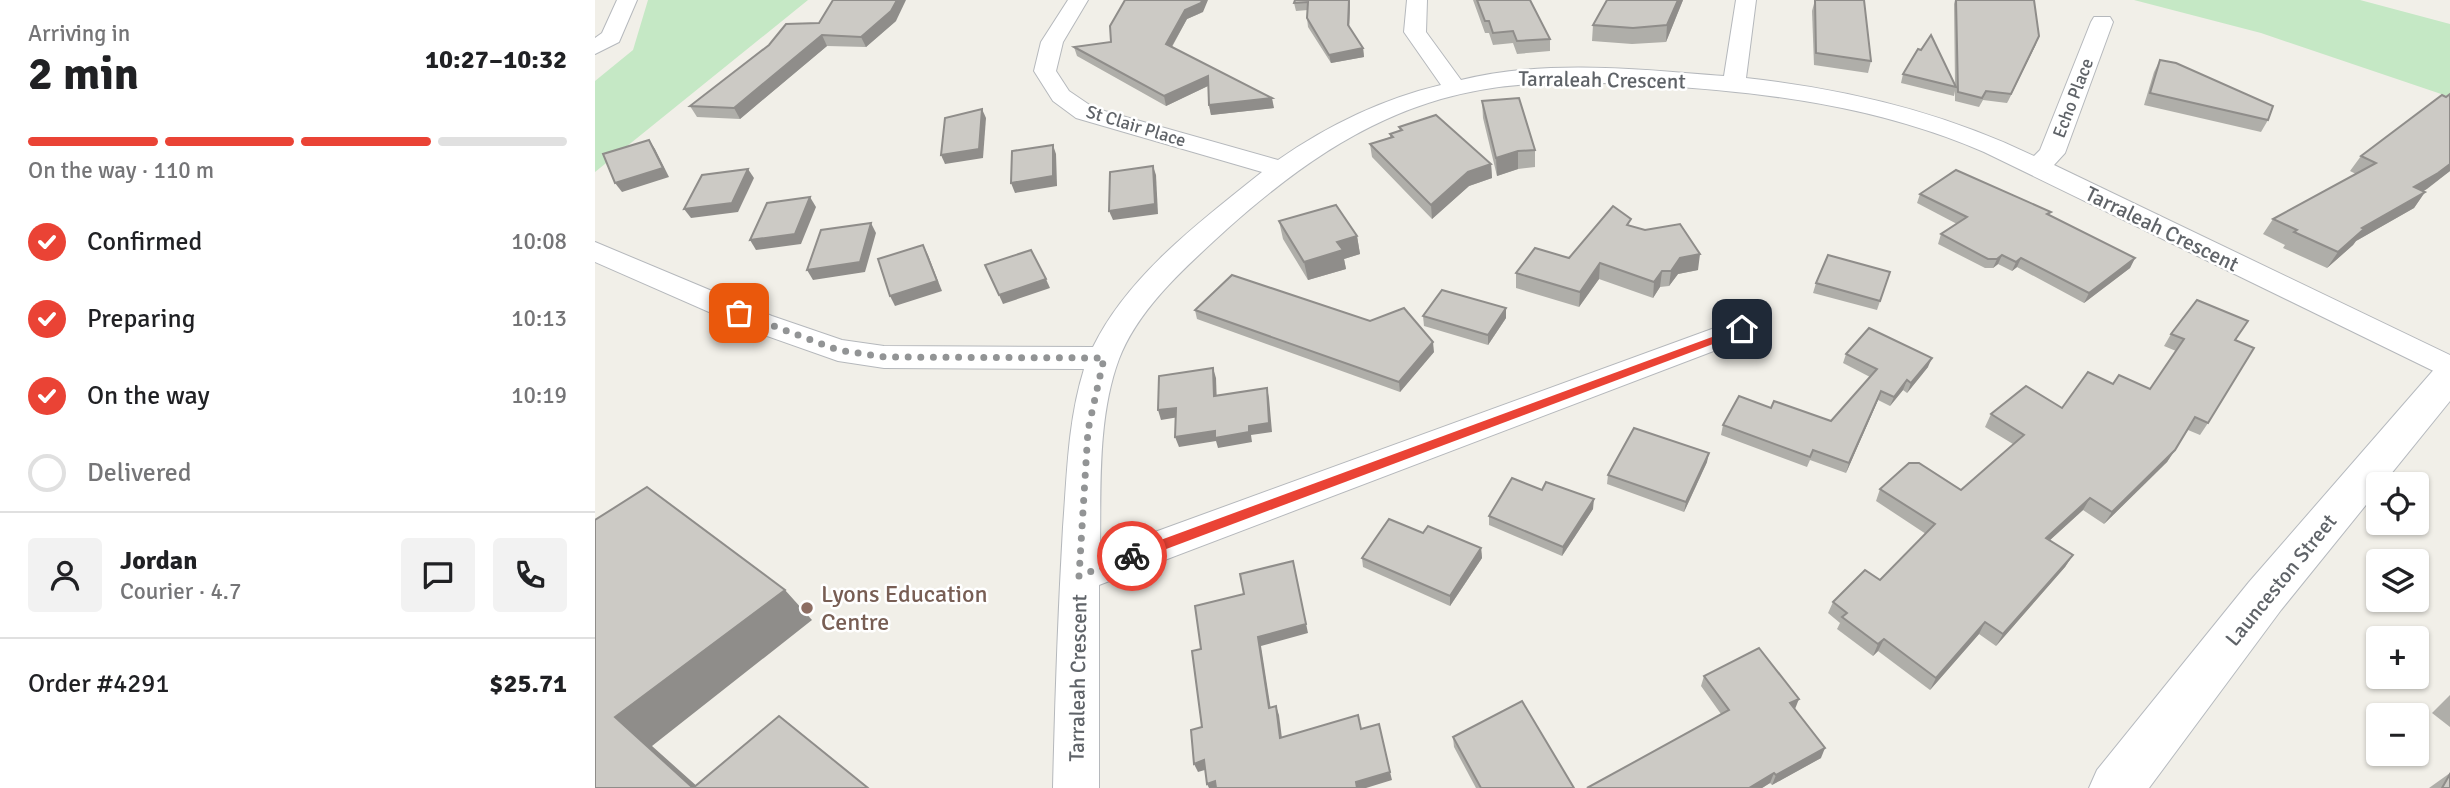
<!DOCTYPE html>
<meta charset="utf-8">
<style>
body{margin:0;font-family:Signika,sans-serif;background:#f2f2f2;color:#202124;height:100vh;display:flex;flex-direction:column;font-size:26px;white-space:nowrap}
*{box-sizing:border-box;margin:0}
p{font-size:23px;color:#757577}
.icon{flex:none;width:38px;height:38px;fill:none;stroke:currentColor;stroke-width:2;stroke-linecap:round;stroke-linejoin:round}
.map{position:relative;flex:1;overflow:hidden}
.details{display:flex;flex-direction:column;background:#fff;width:595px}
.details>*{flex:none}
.controls{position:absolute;left:1771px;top:472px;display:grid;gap:14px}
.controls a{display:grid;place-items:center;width:63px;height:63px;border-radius:7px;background:#fff;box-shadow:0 2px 5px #0004;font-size:35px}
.pin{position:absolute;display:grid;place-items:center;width:60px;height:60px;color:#fff;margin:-30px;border-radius:14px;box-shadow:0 4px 10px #0006}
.courier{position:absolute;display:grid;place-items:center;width:70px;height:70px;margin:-35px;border:5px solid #ea4335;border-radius:50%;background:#fff;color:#222;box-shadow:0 2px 9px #0007}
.summary em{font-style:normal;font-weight:700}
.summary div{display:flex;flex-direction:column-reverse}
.summary{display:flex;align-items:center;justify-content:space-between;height:119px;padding:0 28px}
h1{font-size:46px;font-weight:700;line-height:52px}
.bar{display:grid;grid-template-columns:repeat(4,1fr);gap:10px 7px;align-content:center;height:84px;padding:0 28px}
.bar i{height:9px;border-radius:5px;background:#e0e0e0}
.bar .on{background:#ea4335}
.bar p{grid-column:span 4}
.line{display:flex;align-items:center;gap:18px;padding:0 28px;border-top:2px solid #e0e0e0}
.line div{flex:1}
.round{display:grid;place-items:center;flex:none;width:74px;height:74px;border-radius:7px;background:#f2f2f2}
ol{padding:0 28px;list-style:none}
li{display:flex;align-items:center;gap:21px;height:77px}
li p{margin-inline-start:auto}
li .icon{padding:7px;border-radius:50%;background:#ea4335;color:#fff;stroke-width:4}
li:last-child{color:#757577}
li i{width:38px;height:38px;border:4px solid #e0e0e0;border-radius:50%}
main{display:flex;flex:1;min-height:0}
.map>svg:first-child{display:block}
.green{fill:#c5e8c5}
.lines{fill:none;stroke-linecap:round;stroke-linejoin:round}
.minor-casing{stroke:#b5b8bc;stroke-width:2}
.secondary-casing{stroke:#b6babf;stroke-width:2}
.minor{fill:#fff;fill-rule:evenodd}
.secondary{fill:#fff;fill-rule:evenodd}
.wall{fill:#afaea9}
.shaded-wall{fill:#8f8d8a}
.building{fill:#cccac5;stroke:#8f8d8a;stroke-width:2}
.route{fill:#ea4335}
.done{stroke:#929495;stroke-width:7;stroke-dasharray:0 12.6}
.education-dot{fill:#8d6e63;stroke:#fff;stroke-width:2.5}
.labels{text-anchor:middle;stroke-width:5;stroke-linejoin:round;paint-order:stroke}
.far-street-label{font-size:18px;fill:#5f6368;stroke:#fff}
.street-label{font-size:21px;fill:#5f6368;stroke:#fff}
.near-education-label{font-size:24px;fill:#785e54;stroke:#fff;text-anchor:start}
</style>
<main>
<section class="details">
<div class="summary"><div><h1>2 min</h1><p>Arriving in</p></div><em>10:27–10:32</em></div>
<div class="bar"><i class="on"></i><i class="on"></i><i class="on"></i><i></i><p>On the way · 110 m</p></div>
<ol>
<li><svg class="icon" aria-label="check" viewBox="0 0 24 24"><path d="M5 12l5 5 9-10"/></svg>Confirmed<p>10:08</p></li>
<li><svg class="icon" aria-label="check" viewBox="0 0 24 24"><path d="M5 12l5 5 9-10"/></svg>Preparing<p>10:13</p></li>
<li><svg class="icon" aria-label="check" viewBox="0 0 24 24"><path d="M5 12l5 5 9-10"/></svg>On the way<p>10:19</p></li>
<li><i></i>Delivered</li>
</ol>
<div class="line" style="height:126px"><a class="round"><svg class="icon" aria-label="person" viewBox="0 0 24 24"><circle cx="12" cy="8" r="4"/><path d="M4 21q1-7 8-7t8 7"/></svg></a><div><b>Jordan</b><p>Courier · 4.7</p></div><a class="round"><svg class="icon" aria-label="chat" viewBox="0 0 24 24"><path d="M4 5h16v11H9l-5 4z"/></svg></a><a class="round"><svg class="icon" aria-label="phone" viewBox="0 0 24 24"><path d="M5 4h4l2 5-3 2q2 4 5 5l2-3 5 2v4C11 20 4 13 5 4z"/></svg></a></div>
<div class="line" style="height:91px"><div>Order #4291</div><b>$25.71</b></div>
</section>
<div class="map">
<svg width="1855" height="788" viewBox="0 0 1855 788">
<rect width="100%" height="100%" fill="#f1efe8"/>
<g class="green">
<path d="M53 0H213L0 172V81L38 50Z"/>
<path d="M1539 0H1765L1855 24V97L1666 33Z"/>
</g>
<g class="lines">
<g class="minor-casing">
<g id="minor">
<path d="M22 0H42L24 42 0 54V38L7 33Z"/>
<path d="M473 0H493L468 42 461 71 474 91 499 108 683 160C732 126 787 99 846 85L809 32 812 0H832L831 32 866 80C950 59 1043 69 1129 76L1141 0H1161L1151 78C1252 89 1348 112 1439 156L1445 150 1496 22 1499 17H1515L1518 22 1470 153 1459 165 1855 355V379L1389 152C1282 106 1171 92 1056 85 986 81 915 79 846 99 763 123 696 172 632 229 592 266 544 307 524 359 502 418 506 490 505 552L1136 322 1147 319 1158 322 1163 329 1158 336 504 585V788H458C460 701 463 614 468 527 472 474 473 420 489 369L289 368 243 361 155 330 0 262V242L177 316 247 340 289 346 498 347C533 275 606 221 667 172L481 118 458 101 439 71 446 42Z"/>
</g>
</g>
<g class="secondary-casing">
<path id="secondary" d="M1855 362V401L1787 485H1783V490L1686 610 1554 788H1494L1502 770 1654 582 1842 366Z"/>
</g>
<use href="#minor" class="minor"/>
<use href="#secondary" class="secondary"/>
</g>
<g class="wall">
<path d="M755 0 754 27 768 48 769 57 736 63 713 27 712 18 713 10 701 11 699 3Z"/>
<path d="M878 0H935L955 39V51L922 54 918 43 898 45 894 33H890Z"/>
<path d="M1088 0 1071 42 1037 44 997 41 998 25Z"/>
<path d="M1220 0 1276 61 1273 73 1219 65 1217 11Z"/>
<path d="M1360 0H1439L1441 44 1412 103 1388 100 1384 107 1360 101V91L1359 96 1306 83 1308 74 1360 84 1359 4Z"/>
<path d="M608 12 592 19 577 47 679 108 616 115 614 105 613 86 571 106 482 56 479 47 516 42Z"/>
<path d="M301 21 271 47 232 46 145 119 102 117 95 106 174 45Z"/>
<path d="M1565 60 1673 120 1666 132 1549 105 1559 72Z"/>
<path d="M1855 94V171L1828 191 1830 192 1819 208 1761 241 1758 245 1732 268 1688 248 1690 245 1668 234 1678 219 1761 174 1755 171 1766 156Z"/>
<path d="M887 101 940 150V167L923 169 902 176 888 118Z"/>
<path d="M804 127 896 164 897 178 874 186 837 219 777 157 775 144 795 137V134L805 131Z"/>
<path d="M1325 194 1454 216 1540 258 1535 268 1489 303 1422 267 1417 271 1403 264 1398 268H1390L1343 244 1346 234 1362 224 1322 203Z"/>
<path d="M684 221 762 236 765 254 749 259 751 269 713 280 688 239Z"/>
<path d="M1035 226 1103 270 1083 274 1074 286 1065 287 1058 298 1004 279 984 307 921 288V273L974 258Z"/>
<path d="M1295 272 1282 310 1218 293 1221 283Z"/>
<path d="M600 310 839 352 805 392 602 319Z"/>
<path d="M828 316 911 318 893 345 829 326Z"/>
<path d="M1576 334 1640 340 1613 423 1605 435 1593 430 1572 462 1509 524 1488 510 1454 541 1478 555 1470 567 1401 646 1384 634 1335 690 1283 651 1278 656 1242 629 1245 623 1233 613 1238 602 1285 580 1331 534 1281 501 1285 489 1366 490 1418 444 1390 427 1396 414 1467 408 1518 384 1555 389 1581 351 1569 346Z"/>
<path d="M1251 354 1333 367 1312 393 1308 390 1295 406 1283 400 1251 473 1215 460 1212 467 1126 435 1128 425 1176 408 1236 421 1275 377 1248 363Z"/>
<path d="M1112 462 1089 512 1012 484 1013 475Z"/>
<path d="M947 490 998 509 967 556 894 525V516Z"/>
<path d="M828 533 886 548 887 558 855 606 768 567 767 558Z"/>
<path d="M1109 676 1200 709 1226 758 1177 785 1175 783 1167 788H992L1126 714 1106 686Z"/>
<path d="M1855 695V727L1837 713Z"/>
<path d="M858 737 979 788H881L859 747Z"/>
<path d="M1855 773V788H1834Z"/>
</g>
<g class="shaded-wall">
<path d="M302 0H311L301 21 271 47 266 37Z"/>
<path d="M607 0H613L608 12 592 19 573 53 571 44 590 10Z"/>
<path d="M754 0H755L754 34 753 25Z"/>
<path d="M1083 0H1088L1071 42 1072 25Z"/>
<path d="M227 35 232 46 145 119 139 108Z"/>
<path d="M1444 36 1441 44 1412 103 1416 94Z"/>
<path d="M768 48 769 57 736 63 734 55Z"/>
<path d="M613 76 615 85 571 106 569 96Z"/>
<path d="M677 98 679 108 616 115 614 105Z"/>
<path d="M387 109 391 118 388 158 350 164 346 155Z"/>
<path d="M54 140 60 149 74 177 27 192 20 183Z"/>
<path d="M458 145 461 154 462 186 420 193 416 183Z"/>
<path d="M923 151V169L902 176 901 158Z"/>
<path d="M896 164 897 178 874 186 837 219 836 205 873 172Z"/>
<path d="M1855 164V171L1832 189 1808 203 1819 187Z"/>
<path d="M558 166 561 175 563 214 518 220 514 211Z"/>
<path d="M153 169 159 178 143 212 96 218 89 209Z"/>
<path d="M1830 192 1819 208 1761 241 1758 245 1732 268 1743 252 1767 228Z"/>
<path d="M215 197 221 207 206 244 161 250 155 240Z"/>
<path d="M276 223 281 233 270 272 218 280 212 270Z"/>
<path d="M762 236 765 254 749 259 751 269 713 280 709 262 742 242Z"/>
<path d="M328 245 333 255 347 291 300 306 295 296Z"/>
<path d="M1105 254 1103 270 1083 274 1074 286 1076 271 1085 258Z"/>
<path d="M1407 255 1403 264 1398 268 1402 259Z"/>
<path d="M1426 258 1422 267 1417 271 1421 262Z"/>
<path d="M1540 258 1535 268 1489 303 1494 293Z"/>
<path d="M1005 263 1004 279 984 307 985 292Z"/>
<path d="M1067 271 1065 287 1058 298 1059 282Z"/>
<path d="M451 279 455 288 408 304 404 295Z"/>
<path d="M911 308V318L893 345V335Z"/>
<path d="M838 342 839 352 805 392 804 382Z"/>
<path d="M1337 358 1333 367 1312 393 1316 383Z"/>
<path d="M618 368 621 378 622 406 619 396Z"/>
<path d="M1312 380 1308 390 1295 406 1299 397Z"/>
<path d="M672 388 674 398 677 432 656 435 657 442 623 448 621 441 584 447 580 437 654 426Z"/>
<path d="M1286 391 1283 400 1251 473 1254 463Z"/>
<path d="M581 408 584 417 566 420 563 410Z"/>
<path d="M1580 450 1572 462 1509 524 1517 512Z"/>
<path d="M1114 453 1112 462 1089 512 1091 502Z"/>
<path d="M1495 498 1488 510 1444 550 1451 538Z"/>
<path d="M999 499 998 509 967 556 968 547Z"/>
<path d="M886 548 887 558 855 606V596Z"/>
<path d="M1478 555 1470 567 1401 646 1408 634Z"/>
<path d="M698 561 713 633 666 646 677 717 674 708 663 637Z"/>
<path d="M190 590 217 620 57 746 104 788H98L20 717Z"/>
<path d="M1390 622 1384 634 1335 690 1341 678Z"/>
<path d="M1289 639 1283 651 1278 656 1283 644Z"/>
<path d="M1204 699 1200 709 1195 703Z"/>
<path d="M681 706 684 715 688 746 685 738Z"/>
<path d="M1230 748 1226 758 1177 785 1181 775Z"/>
<path d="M609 760 613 769 603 772 599 764Z"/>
<path d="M795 772 797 780 771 788H762L761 782Z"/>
<path d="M1179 773 1175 783 1167 788H1154Z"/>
<path d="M620 781 623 788H614L612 784Z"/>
</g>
<g class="building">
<path d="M238 0H302L296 11 266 37 227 35 139 108 95 106 174 45 191 24 224 23Z"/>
<path d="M530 0H607L606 3 590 10 571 44 677 98 614 105 613 76 569 96 479 47 516 42 515 26Z"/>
<path d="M700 0H754L753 25 768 48 734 55 712 18 713 2 699 3Z"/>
<path d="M882 0H935L955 39 922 41 918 31 898 33 894 21H890Z"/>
<path d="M1012 0H1083L1072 25 1038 28 998 25Z"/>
<path d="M1220 0H1269L1276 61 1221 53Z"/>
<path d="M1361 0H1439L1444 36 1416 94 1391 91 1387 98 1363 92Z"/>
<path d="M1336 35 1361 87 1308 74 1323 49 1326 50Z"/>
<path d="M1565 60 1581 63 1678 106 1673 120 1555 93Z"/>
<path d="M1855 94V164L1843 173 1819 187 1830 192 1767 228 1769 229 1743 252 1699 232 1702 230 1678 219 1781 163 1766 156 1847 95 1851 97Z"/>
<path d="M924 98 940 150 923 151 901 158 887 101Z"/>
<path d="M387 109 384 149 346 155 350 118Z"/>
<path d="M841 115 896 164 873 172 836 205 775 144 798 137 795 134 807 130 804 127Z"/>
<path d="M54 140 68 168 20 183 8 154Z"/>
<path d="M458 145V176L416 183 417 151Z"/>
<path d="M558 166 560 204 514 211 515 172Z"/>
<path d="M153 169 137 203 89 209 107 175Z"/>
<path d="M1361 170 1456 212 1452 214 1540 258 1494 293 1426 258 1421 262 1407 255 1402 259H1393L1346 234 1372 217 1325 194Z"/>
<path d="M215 197 200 234 155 240 172 203Z"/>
<path d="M741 205 762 236 742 242 748 250 709 262 684 221Z"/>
<path d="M1018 206 1036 219 1032 225 1050 230 1085 224 1105 254 1085 258 1076 271H1067L1059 282 1005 263 985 292 921 273 940 248 974 258Z"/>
<path d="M276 223 265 262 212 270 226 230Z"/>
<path d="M328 245 342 281 295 296 283 259Z"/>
<path d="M436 250 451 279 404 295 390 265Z"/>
<path d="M1233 255 1295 272 1285 301 1221 283Z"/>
<path d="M637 275 775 321 809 308 838 342 804 382 600 310Z"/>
<path d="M847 290 911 308 893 335 828 316Z"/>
<path d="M1602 300 1653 321 1640 340 1659 348 1613 423 1600 417 1580 450 1517 512 1495 498 1451 538 1478 555 1408 634 1390 622 1341 678 1289 639 1283 644 1247 617 1252 613 1238 602 1270 570 1285 580 1340 524 1285 489 1314 463H1324L1366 490 1429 435 1396 414 1431 386 1467 408 1493 372 1518 384 1524 375 1555 389 1589 339 1576 334Z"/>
<path d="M1274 328 1337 358 1316 383 1312 380 1299 397 1286 391 1254 463 1218 450 1215 457 1128 425 1144 396 1176 408 1179 401 1236 421 1282 369 1251 354Z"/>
<path d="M618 368 619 396 672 388 674 423 654 426V432L620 438V431L580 437 581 408 563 410 564 376Z"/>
<path d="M1039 428 1114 453 1091 502 1013 475Z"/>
<path d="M917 478 947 490 951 482 999 499 968 547 894 516Z"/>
<path d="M52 487 190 590 20 717 98 788 184 716 273 788H0V520Z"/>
<path d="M794 519 828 533 833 526 886 548 855 596 767 558Z"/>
<path d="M698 561 711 624 663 637 674 708 681 706 685 738 763 715 766 729 784 724 795 772 761 782 762 788H621L620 781 612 784 609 760 599 764 596 730 607 727 597 651 606 649 600 606 649 594 645 574Z"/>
<path d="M1164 648 1204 699 1195 703 1230 748 1181 775 1179 773 1154 788H992L1134 710 1109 676Z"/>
<path d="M927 701 979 788H886L858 737Z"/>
<path d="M1855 774V788H1847Z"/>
</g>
<path class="route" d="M1147 326 1150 327V332L542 560 537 561 531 556 533 552Z"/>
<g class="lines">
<path class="done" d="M144 313 243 350 289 357 509 358 493 430 484 576 537 556"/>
</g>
<circle class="education-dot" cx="212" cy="608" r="7"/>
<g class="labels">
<g class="far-street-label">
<text transform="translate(1478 98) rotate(-69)" y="6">Echo Place</text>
<text transform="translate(541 126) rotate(17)" y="6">St Clair Place</text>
</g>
<g class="street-label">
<text transform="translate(1007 80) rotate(1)" y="7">Tarraleah Crescent</text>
<text transform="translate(1567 229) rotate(26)" y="7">Tarraleah Crescent</text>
<text transform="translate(1686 580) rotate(-51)" y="7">Launceston Street</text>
<text transform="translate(483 678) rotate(-89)" y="7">Tarraleah Crescent</text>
</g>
<g class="near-education-label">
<text x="226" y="602">Lyons Education<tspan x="226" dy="28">Centre</tspan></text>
</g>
</g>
</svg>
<div class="controls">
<a><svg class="icon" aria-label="locate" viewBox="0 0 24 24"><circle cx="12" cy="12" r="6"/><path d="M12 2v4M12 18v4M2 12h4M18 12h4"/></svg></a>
<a><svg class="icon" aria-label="layers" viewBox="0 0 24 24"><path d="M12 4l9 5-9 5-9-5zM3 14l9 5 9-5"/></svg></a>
<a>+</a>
<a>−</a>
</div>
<div class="pin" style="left:144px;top:313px;background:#ea580c"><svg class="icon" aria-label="bag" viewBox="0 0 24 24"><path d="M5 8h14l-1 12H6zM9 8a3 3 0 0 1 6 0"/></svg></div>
<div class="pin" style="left:1147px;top:329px;background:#1f2937"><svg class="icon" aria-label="home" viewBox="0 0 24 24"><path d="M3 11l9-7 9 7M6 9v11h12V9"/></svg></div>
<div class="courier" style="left:537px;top:556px"><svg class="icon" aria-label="bike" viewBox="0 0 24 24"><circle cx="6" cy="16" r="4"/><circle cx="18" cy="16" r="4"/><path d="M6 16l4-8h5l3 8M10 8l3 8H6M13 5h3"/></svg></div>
</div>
</main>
